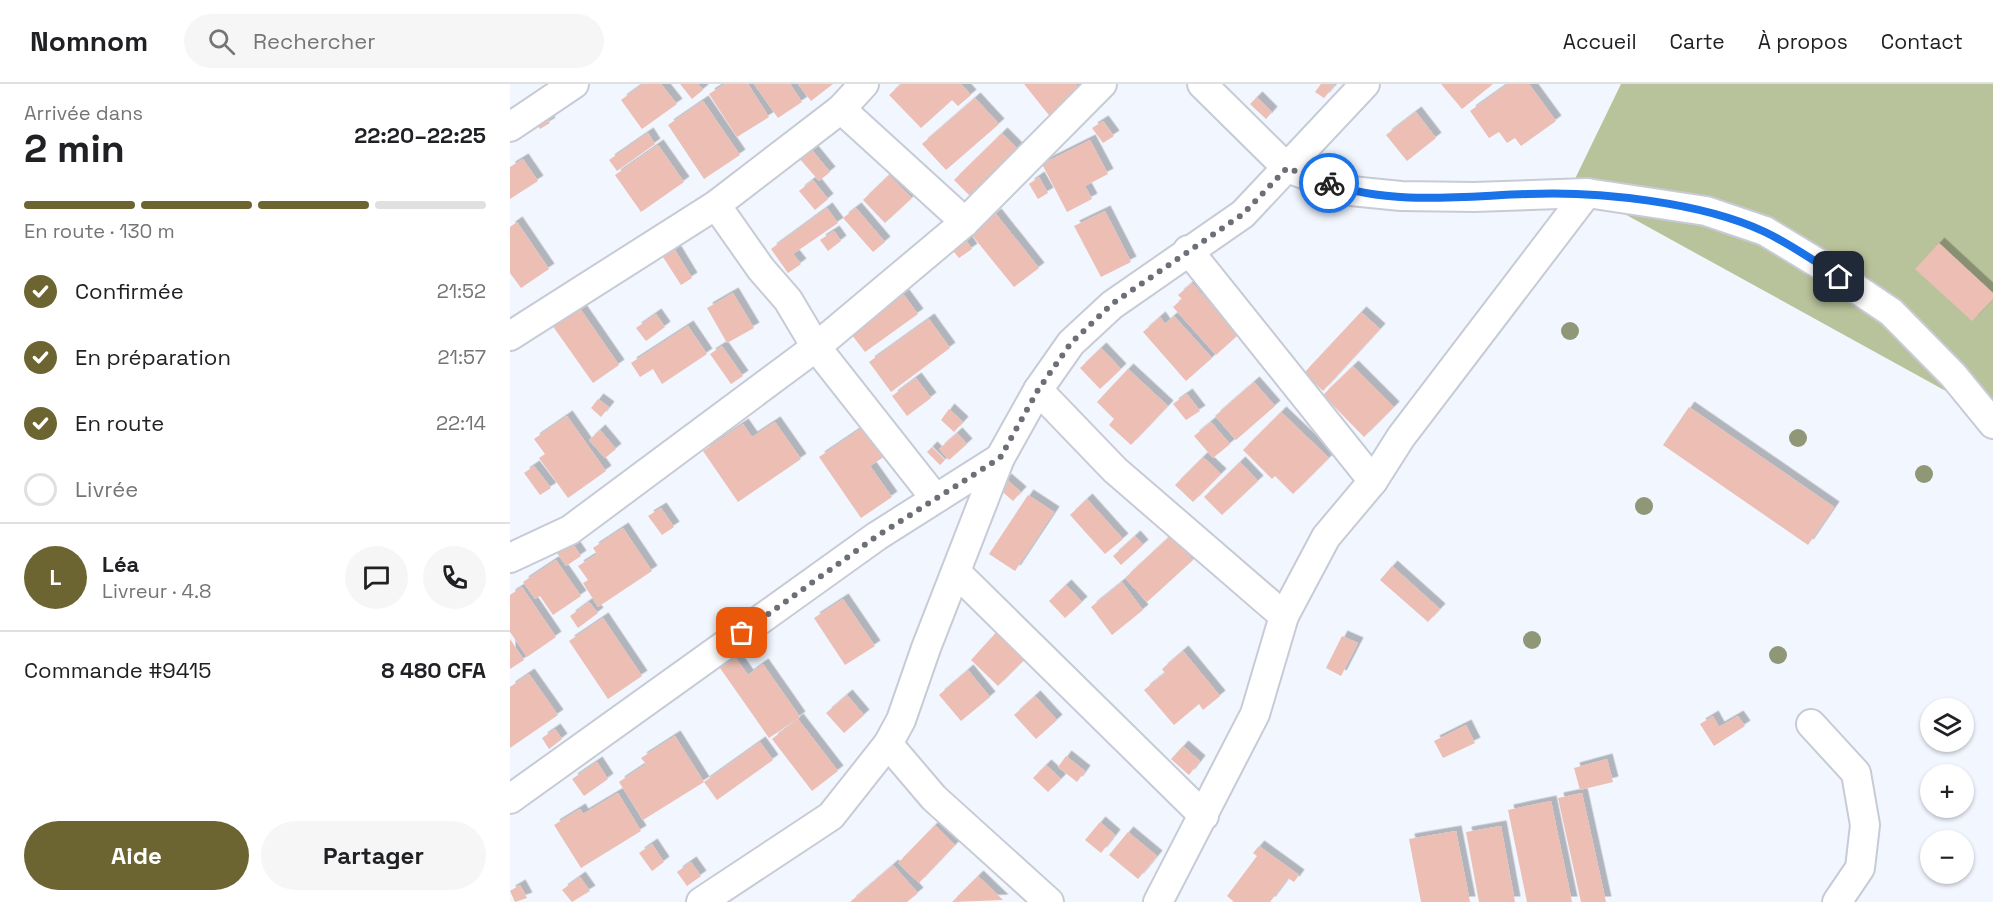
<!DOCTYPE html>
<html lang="fr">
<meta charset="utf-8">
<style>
body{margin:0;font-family:"Space Grotesk",sans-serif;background:#f6f6f6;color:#202124;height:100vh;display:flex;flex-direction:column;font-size:22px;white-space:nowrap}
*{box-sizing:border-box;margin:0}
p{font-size:20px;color:#757577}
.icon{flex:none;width:33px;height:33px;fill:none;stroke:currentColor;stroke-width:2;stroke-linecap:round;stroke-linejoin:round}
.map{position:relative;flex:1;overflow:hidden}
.drawer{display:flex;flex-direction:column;background:#fff;width:510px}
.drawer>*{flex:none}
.controls{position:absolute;left:1410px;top:614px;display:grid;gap:12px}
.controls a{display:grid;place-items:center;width:54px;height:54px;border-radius:50%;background:#fff;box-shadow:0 2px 4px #0004;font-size:30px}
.pin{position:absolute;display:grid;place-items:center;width:51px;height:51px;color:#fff;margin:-26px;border-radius:12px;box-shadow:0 3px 9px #0006}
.courier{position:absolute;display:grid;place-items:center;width:60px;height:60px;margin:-30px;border:4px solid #1a73e8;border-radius:50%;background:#fff;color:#222;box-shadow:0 2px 8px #0007}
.headline em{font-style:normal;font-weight:700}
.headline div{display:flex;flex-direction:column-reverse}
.headline{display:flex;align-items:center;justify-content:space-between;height:102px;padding:0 24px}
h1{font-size:39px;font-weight:700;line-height:45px}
.bar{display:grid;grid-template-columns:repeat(4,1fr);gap:9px 6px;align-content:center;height:72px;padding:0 24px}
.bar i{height:8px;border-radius:4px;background:#e0e0e0}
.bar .current{background:#6d6531}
.bar p{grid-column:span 4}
.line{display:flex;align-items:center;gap:15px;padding:0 24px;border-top:2px solid #e0e0e0}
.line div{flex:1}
.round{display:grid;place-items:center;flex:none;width:63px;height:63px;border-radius:32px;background:#f6f6f6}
ol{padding:0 24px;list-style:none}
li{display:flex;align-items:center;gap:18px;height:66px}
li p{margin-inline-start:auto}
li .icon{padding:6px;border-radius:50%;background:#6d6531;color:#fff;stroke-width:4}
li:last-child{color:#757577}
li i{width:33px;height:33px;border:3px solid #e0e0e0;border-radius:50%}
.button{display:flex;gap:12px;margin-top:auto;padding:12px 24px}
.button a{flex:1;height:69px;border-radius:36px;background:#6d6531;color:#fff;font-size:24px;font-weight:700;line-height:69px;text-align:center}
.button a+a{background:#f6f6f6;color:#202124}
header{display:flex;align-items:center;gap:36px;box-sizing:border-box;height:84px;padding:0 30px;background:#fff;border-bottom:2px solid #e0e0e0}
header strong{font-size:28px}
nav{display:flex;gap:33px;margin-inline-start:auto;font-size:21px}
.search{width:420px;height:54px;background:#f6f6f6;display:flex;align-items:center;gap:15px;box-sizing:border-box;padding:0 21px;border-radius:33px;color:#757577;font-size:22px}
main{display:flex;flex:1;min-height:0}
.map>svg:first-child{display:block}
.forest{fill:#b9c39b}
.building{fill:#ecbeb4;filter:url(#shadow)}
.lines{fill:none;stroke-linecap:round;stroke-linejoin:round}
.minor-casing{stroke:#c7cbd6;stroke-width:32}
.minor{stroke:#fff;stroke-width:28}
.tree{fill:#909777}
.done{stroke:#6c6f75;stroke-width:6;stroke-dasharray:0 10.8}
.route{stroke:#1a73e8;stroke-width:8}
</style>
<header>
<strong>Nomnom</strong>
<div class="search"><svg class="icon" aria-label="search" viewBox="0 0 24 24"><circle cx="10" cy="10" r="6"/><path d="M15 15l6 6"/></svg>Rechercher</div>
<nav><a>Accueil</a><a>Carte</a><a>À propos</a><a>Contact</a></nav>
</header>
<main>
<section class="drawer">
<div class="headline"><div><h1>2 min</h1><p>Arrivée dans</p></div><em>22:20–22:25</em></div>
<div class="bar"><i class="current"></i><i class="current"></i><i class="current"></i><i></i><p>En route · 130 m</p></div>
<ol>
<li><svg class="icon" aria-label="check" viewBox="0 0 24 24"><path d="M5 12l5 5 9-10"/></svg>Confirmée<p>21:52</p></li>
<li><svg class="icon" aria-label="check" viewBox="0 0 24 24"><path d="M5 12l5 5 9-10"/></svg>En préparation<p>21:57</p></li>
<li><svg class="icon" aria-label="check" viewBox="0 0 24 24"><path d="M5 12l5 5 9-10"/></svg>En route<p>22:14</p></li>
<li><i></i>Livrée</li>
</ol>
<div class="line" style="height:108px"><b class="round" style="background:#6d6531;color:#fff">L</b><div><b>Léa</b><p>Livreur · 4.8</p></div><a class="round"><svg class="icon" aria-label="chat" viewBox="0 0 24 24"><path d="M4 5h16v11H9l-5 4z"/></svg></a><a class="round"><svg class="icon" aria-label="phone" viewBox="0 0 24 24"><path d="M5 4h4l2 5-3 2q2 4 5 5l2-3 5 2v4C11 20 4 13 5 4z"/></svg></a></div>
<div class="line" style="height:78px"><div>Commande #9415</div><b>8 480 CFA</b></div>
<div class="button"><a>Aide</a><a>Partager</a></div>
</section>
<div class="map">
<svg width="1483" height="818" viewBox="0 0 1483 818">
<defs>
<filter id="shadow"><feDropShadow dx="5.5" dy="-5.5" stdDeviation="0" flood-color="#0004"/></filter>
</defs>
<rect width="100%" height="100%" fill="#f2f6ff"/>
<path class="forest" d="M1111 0H1483V333L1062 101Z"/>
<g class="building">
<path d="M133 0H151L167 20 132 45 111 16Z"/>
<path d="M170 0H188L193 6 182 15Z"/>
<path d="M215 0H238L259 33 227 53 199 10Z"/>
<path d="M244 0H280L292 18 268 34Z"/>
<path d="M288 0H323L301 17Z"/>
<path d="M391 0H451L461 11 448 22 442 16 411 44 379 11Z"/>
<path d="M514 0H566L573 9 542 35Z"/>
<path d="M811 0 825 1 814 14 805 8Z"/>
<path d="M931 0H983L952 25Z"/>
<path d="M998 0H1019L1046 37 1011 62 1005 54 997 59 989 48 979 54 960 27Z"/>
<path d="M747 13 762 28 756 35 740 20Z"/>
<path d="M465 14 489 40 436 86 412 60Z"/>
<path d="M193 17 230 71 194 95 158 41Z"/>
<path d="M31 26 40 39 30 45 22 33Z"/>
<path d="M906 28 926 54 897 77 876 51Z"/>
<path d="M593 37 604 52 593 59 582 44Z"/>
<path d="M138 49 145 60 107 87 99 76Z"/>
<path d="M492 49 512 69 464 116 444 96Z"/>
<path d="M580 56 598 90 575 102 582 115 557 128 532 80Z"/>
<path d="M148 61 174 98 131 128 105 91Z"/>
<path d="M301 65 320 88 309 97 289 74Z"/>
<path d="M13 75 28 97 0 115V83Z"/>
<path d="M379 91 402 114 375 139 353 116Z"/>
<path d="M529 93 538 109 528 115 519 100Z"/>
<path d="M303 96 318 115 305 126 289 107Z"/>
<path d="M317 124 328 139 283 170 291 180 278 189 261 165Z"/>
<path d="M346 124 375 158 363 168 333 134Z"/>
<path d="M595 127 621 178 591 193 564 142Z"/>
<path d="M486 130 529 184 504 203 461 150Z"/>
<path d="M7 138 39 185 11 204 0 189V143Z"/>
<path d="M324 147 331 157 318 167 310 156Z"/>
<path d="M453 152 462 165 449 174 439 162Z"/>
<path d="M1429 159 1483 209V215L1462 237 1405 185Z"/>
<path d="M165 166 182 194 171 201 153 173Z"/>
<path d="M682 199 728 251 706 271 663 223 672 215 668 211Z"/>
<path d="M391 207 408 230 355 268 338 246Z"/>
<path d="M223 209 244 244 217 259 197 224Z"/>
<path d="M69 223 109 281 83 299 42 241Z"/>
<path d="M851 228 870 245 813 307 794 289Z"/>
<path d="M146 230 155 243 136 257 126 244Z"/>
<path d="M664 232 702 274 676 297 633 248 650 233 655 240Z"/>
<path d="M419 235 440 264 381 308 359 278Z"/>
<path d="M178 242 197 270 152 300 143 285 130 293 121 279Z"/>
<path d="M212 262 233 292 221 300 200 270Z"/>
<path d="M591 264 611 285 590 305 570 284Z"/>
<path d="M843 282 884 323 854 353 813 311Z"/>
<path d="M618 285 658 322 621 361 599 341 604 335 587 318Z"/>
<path d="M406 294 421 314 397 332 382 312Z"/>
<path d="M744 298 765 322 726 356 705 332Z"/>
<path d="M677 310 690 327 676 336 663 320Z"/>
<path d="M88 315 99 323 91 333 81 324Z"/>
<path d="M1179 323 1324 423 1298 461 1153 361Z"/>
<path d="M439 325 453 338 444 348 431 336Z"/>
<path d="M771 328 819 374 783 410 765 392 762 395 733 366Z"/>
<path d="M57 332 96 387 58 414 29 374 35 370 24 355Z"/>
<path d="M265 338 291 375 228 418 193 367 233 340 242 353Z"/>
<path d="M701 338 720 360 703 374 684 352Z"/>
<path d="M358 340 378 370 360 382 382 413 351 434 309 373Z"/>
<path d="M90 346 106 365 95 374 79 356Z"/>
<path d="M447 349 457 360 439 376 429 365Z"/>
<path d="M422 363 435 376 430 381 417 368Z"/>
<path d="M693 373 711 390 683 418 665 401Z"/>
<path d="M730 378 748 397 712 431 694 413Z"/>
<path d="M24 382 41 404 30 411 14 389Z"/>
<path d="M496 395 511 408 503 417 488 404Z"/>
<path d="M518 411 544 428 505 487 479 470Z"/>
<path d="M577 415 613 455 595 470 560 431Z"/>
<path d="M151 424 164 443 152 451 138 432Z"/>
<path d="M113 444 142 487 88 523 73 499 78 496 68 482 87 470 83 464Z"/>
<path d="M625 452 633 461 611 481 603 472Z"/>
<path d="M660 452 683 476 637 518 615 494Z"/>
<path d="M60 456 71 472 56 482 45 466Z"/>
<path d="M46 476 71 512 43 531 30 512 25 515 13 498Z"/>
<path d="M882 482 930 525 918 538 870 496Z"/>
<path d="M612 498 633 526 602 551 581 523Z"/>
<path d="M556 501 572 518 555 534 539 517Z"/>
<path d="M12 503 46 553 17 573 0 548V511Z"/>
<path d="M333 515 365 562 335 581 304 534Z"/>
<path d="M79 518 88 529 68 544 60 532Z"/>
<path d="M93 534 132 592 98 615 59 557Z"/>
<path d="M494 540 522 568 488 602 461 576Z"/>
<path d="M832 552 848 559 831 592 816 584Z"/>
<path d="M0 555 14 576 0 585Z"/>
<path d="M673 567 710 612 693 626 689 620 664 641 634 606 655 589 652 585Z"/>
<path d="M225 573 238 591 253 580 290 633 259 654 210 584Z"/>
<path d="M458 586 480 613 451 637 429 611Z"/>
<path d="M19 590 48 631 0 664V603Z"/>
<path d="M337 611 354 631 334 649 316 629Z"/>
<path d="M525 612 547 636 526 655 504 631Z"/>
<path d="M1203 632 1209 643 1228 632 1235 642 1204 662 1190 640Z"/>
<path d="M288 635 328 687 302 707 262 655Z"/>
<path d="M956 641 965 659 933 674 924 657Z"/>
<path d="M45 645 52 655 39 665 32 654Z"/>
<path d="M165 652 194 698 133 736 109 698 136 680 131 674Z"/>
<path d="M250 658 263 676 207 716 194 698Z"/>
<path d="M673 662 690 677 679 691 661 675Z"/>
<path d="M556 672 575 687 567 698 548 683Z"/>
<path d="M1097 675 1103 698 1070 706 1064 684Z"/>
<path d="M87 678 98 695 74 712 62 695Z"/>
<path d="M536 681 551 695 538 708 523 694Z"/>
<path d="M108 709 131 747 71 784 44 741 70 725 73 730Z"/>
<path d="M1072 709 1096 818H1071L1048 714Z"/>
<path d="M1041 717 1062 818H1017L998 726Z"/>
<path d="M590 738 605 751 591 769 575 756Z"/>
<path d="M425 741 445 761 409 799 388 779Z"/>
<path d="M991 742 1005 818H969L956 748Z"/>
<path d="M946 747 960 818H911L899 755Z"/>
<path d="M618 748 647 772 628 795 599 771Z"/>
<path d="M142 760 154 778 142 787 129 769Z"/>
<path d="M749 762 789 791 784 798 778 794 760 818H724L717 812 747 772 743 769Z"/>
<path d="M181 778 191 792 177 802 167 788Z"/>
<path d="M383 781 408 809 397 818H340Z"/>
<path d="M468 792 493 816 442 818Z"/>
<path d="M70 793 80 807 62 818 52 806Z"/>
<path d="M10 801 17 814 5 818 0 807Z"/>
</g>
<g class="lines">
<g class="minor-casing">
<g id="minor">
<path d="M692 0 777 84 841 107 891 112 964 113 1077 109 1196 127 1255 147 1311 181 1381 228 1443 291 1483 340"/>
<path d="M331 25 455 138"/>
<path d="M0 43 64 0"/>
<path d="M206 121 251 185 278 216 306 263 425 414"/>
<path d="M678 166 863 397"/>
<path d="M0 252 206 121 331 25 354 0"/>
<path d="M528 306 605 386 774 532"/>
<path d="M0 474 60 446 306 263 455 138 592 0"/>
<path d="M446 488 694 732"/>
<path d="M1301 640 1346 689 1355 741 1350 784 1327 818"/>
<path d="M378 660 424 714 539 818"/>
<path d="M0 715 367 452 490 374"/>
<path d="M191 818 321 732 378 660 391 636 416 564 490 374 528 306 561 259 602 221 733 130 855 0"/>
<path d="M648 818 745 630 774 532 816 453 863 397 891 353 1077 109"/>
</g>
</g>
<use href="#minor" class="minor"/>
</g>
<g class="tree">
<circle cx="1060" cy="247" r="9"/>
<circle cx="1288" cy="354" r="9"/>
<circle cx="1414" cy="390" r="9"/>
<circle cx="1134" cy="422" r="9"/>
<circle cx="1022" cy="556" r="9"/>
<circle cx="1268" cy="571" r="9"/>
</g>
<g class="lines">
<path class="done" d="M232 549 367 452 490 374 528 306 561 259 602 220 733 130 777 84 819 99"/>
<path class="route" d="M819 99C880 122 954 112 1018 110 1087 107 1192 118 1255 148 1280 160 1305 177 1329 193"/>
</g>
</svg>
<div class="controls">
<a><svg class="icon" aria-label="layers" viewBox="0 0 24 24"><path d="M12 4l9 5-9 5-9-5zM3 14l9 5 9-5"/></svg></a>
<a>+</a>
<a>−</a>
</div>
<div class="pin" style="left:232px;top:549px;background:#ea580c"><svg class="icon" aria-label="bag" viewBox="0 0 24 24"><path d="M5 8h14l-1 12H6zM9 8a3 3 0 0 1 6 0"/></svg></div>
<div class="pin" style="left:1329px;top:193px;background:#1f2937"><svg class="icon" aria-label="home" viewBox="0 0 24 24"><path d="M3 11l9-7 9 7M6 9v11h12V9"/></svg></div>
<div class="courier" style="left:819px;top:99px"><svg class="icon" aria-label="bike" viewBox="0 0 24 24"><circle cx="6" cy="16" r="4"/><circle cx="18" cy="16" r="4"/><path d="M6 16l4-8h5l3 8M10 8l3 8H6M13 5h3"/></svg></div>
</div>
</main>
